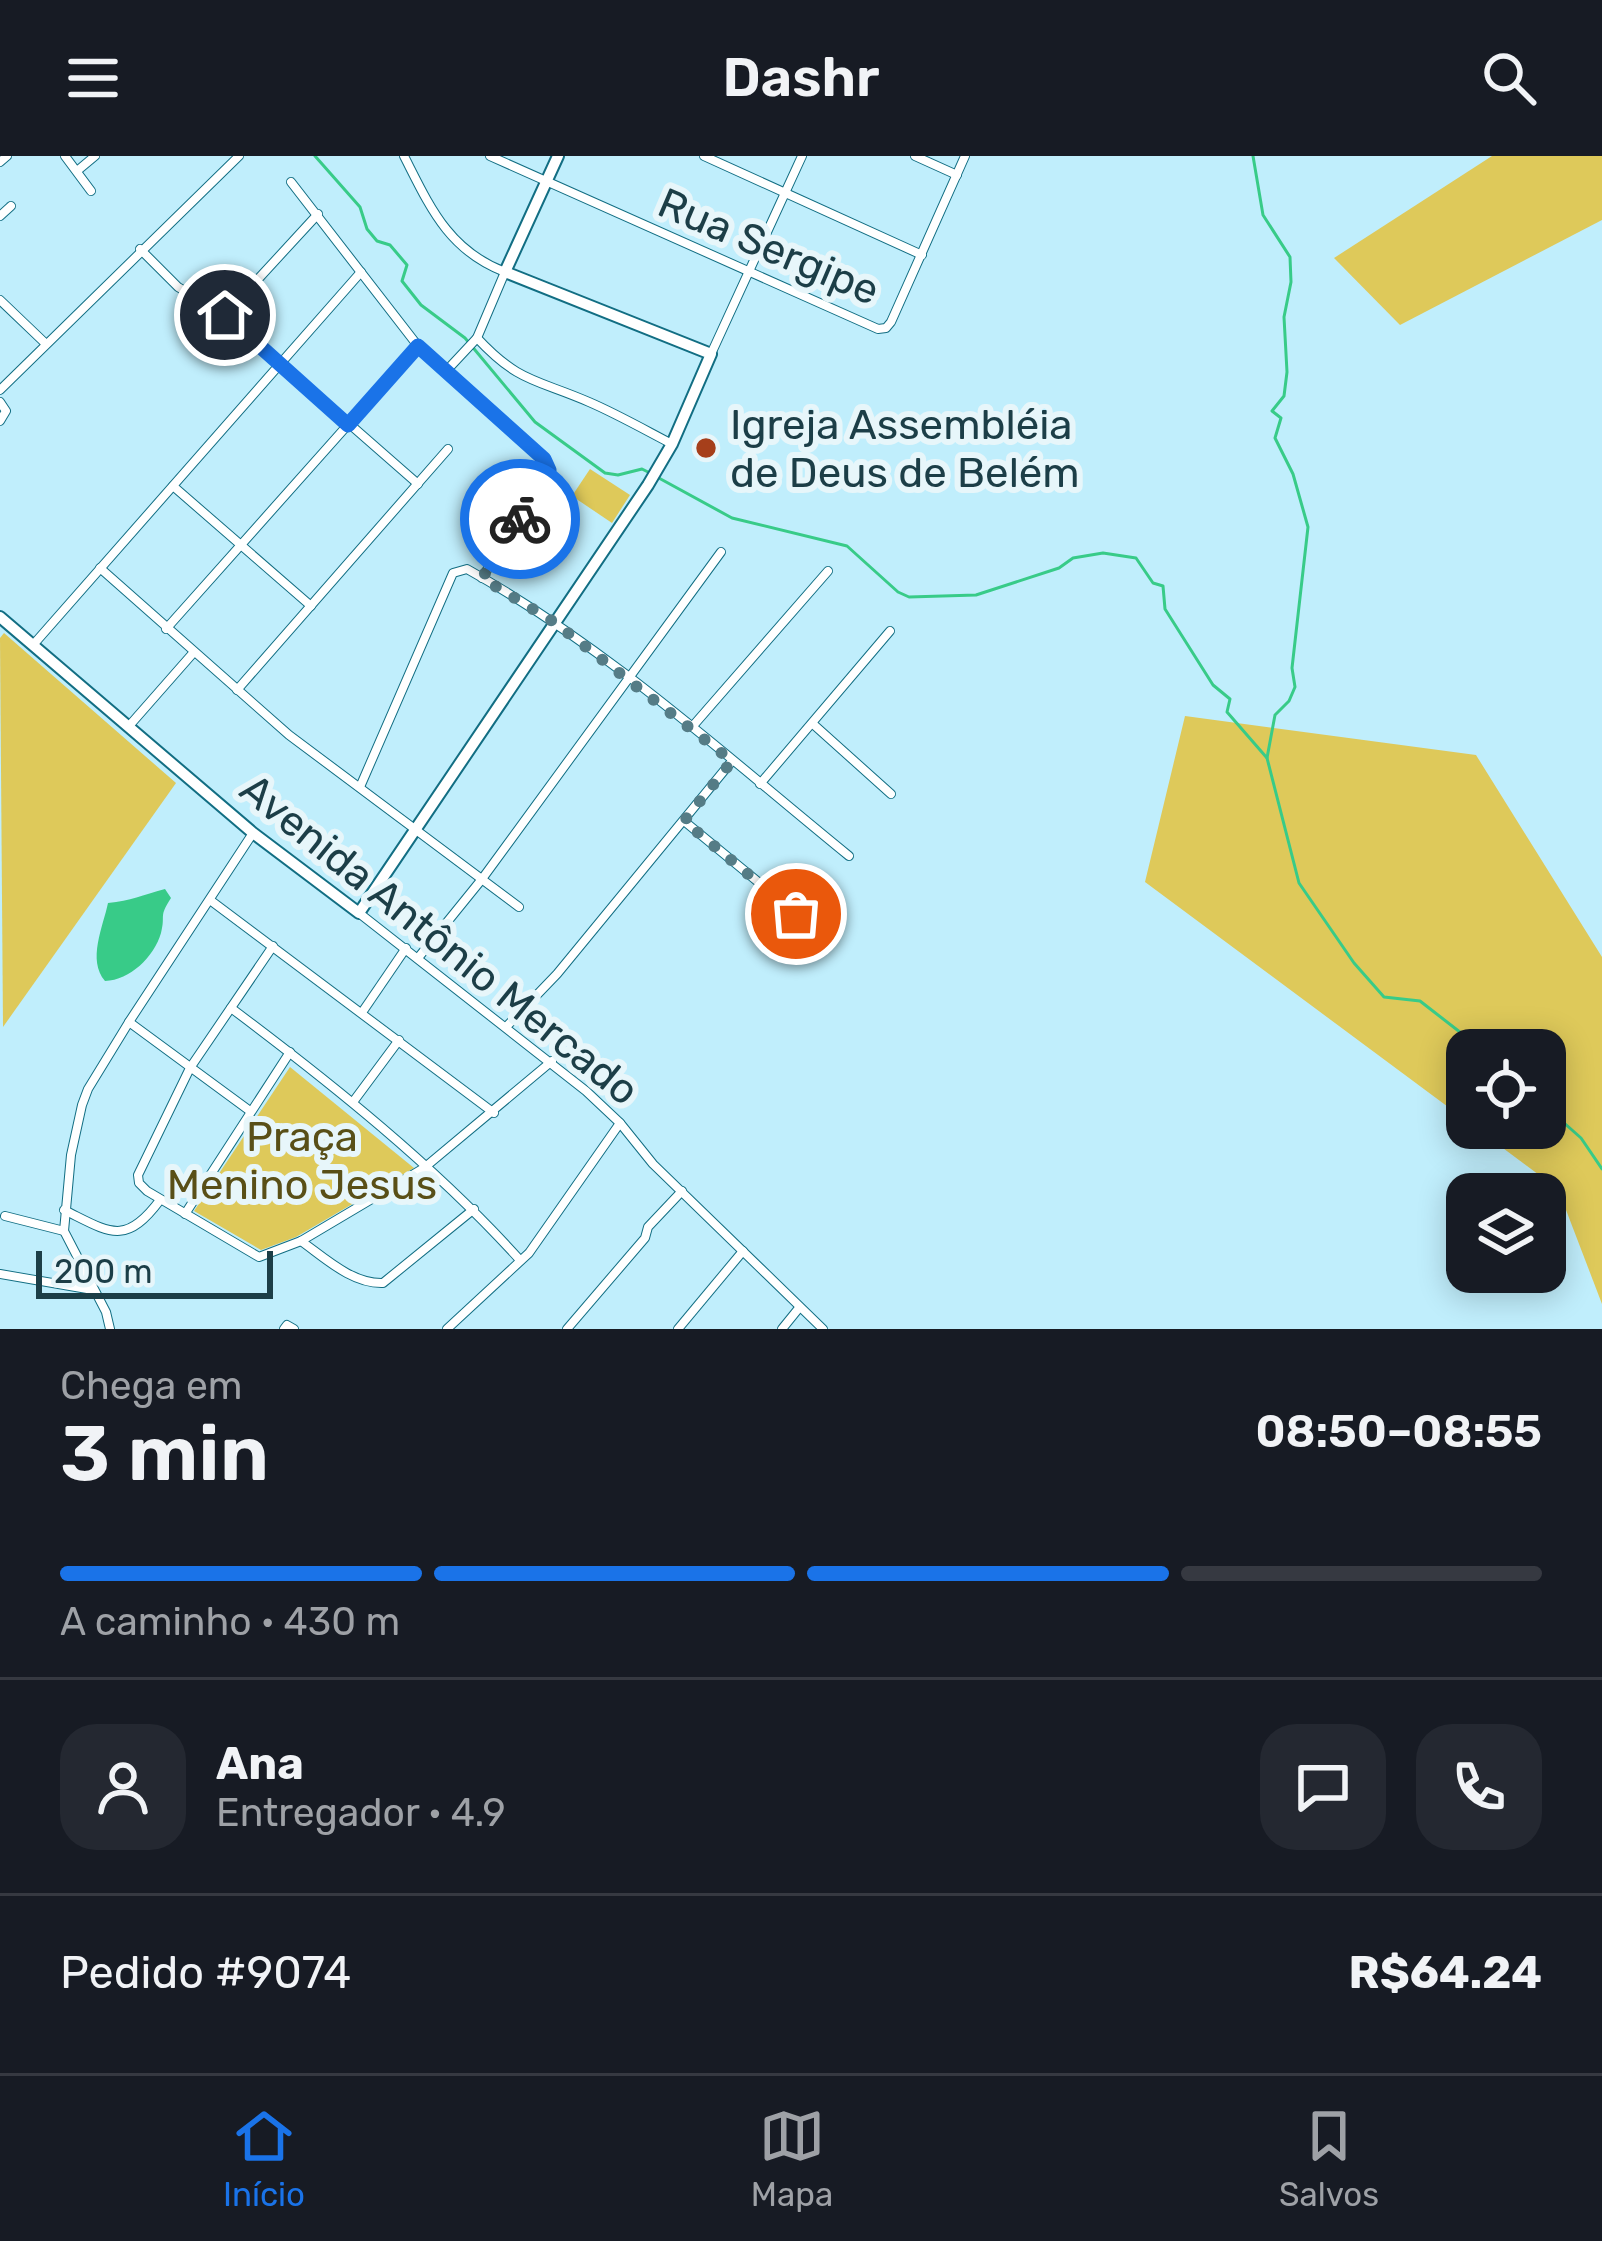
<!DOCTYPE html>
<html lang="pt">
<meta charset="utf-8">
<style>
body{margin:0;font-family:Rubik,sans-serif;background:#242831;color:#f1f3f6;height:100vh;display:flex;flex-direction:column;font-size:45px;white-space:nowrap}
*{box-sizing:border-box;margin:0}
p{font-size:39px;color:#9ea1a6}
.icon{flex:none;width:66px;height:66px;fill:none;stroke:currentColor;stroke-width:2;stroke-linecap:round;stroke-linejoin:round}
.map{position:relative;height:1173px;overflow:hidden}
.sheet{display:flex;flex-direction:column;background:#171b24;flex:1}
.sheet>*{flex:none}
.fabs{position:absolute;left:1446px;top:873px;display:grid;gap:24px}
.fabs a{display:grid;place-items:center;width:120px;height:120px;border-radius:24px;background:#171b24;box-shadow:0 6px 30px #0003;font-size:60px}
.scale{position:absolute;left:36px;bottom:30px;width:237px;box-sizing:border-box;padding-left:12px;border:6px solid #1c3e47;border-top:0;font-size:33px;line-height:42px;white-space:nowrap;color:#1c3e47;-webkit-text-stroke:9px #e7f6fa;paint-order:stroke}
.pin{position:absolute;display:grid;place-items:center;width:102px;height:102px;color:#fff;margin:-51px;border:6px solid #fff;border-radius:50%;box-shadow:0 3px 12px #0007}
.courier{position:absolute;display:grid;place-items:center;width:120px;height:120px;margin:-60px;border:9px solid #1a73e8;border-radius:50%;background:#fff;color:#222;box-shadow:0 3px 15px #0007}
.head em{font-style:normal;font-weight:600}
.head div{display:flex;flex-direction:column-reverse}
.head{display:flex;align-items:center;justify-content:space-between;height:204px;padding:0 60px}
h1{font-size:78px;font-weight:600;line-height:90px}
.bar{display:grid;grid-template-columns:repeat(4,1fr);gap:18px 12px;align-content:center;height:144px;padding:0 60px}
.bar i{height:15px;border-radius:9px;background:#363941}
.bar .current{background:#1a73e8}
.bar p{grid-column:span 4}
.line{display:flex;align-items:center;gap:30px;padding:0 60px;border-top:3px solid #363941}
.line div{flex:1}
.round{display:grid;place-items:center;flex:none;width:126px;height:126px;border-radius:36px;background:#242831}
header{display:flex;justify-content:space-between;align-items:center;height:156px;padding:0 60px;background:#171b24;font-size:54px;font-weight:600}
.tab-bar{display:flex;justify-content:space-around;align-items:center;height:168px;border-top:3px solid #363941;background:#171b24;font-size:33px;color:#9ea1a6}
.tab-bar a{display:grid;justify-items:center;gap:6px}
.tab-bar .current{color:#1a73e8}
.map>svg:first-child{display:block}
.green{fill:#dec95a}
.water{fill:#38cb88}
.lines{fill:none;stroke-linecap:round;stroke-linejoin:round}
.stream{stroke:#38cb88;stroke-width:3}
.street-casing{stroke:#126e83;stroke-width:10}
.secondary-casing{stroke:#126e83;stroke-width:14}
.street{stroke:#fff;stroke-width:8}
.secondary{stroke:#fff;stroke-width:10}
.done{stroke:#557c86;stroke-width:12;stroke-dasharray:0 21.6}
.route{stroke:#1a73e8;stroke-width:15}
.poi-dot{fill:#a63f1b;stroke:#e7f6fa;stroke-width:4.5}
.labels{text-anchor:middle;stroke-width:12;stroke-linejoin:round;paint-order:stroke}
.street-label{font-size:42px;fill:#1c3e47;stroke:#e7f6fa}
.poi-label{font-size:42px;fill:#1c3e47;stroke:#e7f6fa;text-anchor:start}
.park-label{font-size:42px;fill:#594f17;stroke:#e7f6fa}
</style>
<header><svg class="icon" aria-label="menu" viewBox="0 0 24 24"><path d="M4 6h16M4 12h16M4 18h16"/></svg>Dashr<svg class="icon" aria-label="search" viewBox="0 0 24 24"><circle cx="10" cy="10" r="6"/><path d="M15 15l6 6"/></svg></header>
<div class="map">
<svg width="1602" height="1173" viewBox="0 0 1602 1173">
<rect width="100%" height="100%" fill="#c0eefc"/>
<g class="green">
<path d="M1492 0H1602V64L1400 169 1334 102Z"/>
<path d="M590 313 630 339 612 367 572 340Z"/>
<path d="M4 477 176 627 3 871 0 482Z"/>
<path d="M1185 560 1476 599 1602 801V1148L1558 1033 1476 972H1545V894H1467V965L1145 726Z"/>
<path d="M290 911 414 1012 296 1081 261 1094 194 1055Z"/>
</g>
<path class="water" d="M165 733 171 742C158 762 166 758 161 777 154 801 130 824 105 825 87 804 103 771 108 747 131 745 142 739 165 733Z"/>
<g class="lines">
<g class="stream">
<path d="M315 0 360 51 367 73 377 85 390 89 407 109 402 125 421 149 465 182 535 266 605 317 618 319 642 313 648 316"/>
<path d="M1253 0 1263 59 1290 101 1291 126 1284 161 1287 216 1284 240 1272 255 1281 262 1275 282 1293 318 1308 371 1292 512 1295 531 1289 545 1275 559 1267 602 1299 727 1354 807 1384 841 1420 845 1483 894"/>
<path d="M657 321 732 362 847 390 898 436 909 441 976 439 1059 412 1073 402 1103 397 1136 402 1153 427 1163 430 1165 453 1213 529 1230 543 1227 556 1267 602"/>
<path d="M1545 950 1581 982 1602 1013"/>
</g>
<g class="street-casing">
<g id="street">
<path d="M65 0 91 35"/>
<path d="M404 0C430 51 448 94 505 116L477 182 448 213"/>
<path d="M490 0 878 173 886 172 891 166 965 0"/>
<path d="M704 0 922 99"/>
<path d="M915 0 957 19"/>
<path d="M0 6 7 0"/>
<path d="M77 15 95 0"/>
<path d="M291 26 418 190 544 303 549 314 482 422"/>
<path d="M0 60 11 50"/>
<path d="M140 93 178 131 225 159 418 328"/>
<path d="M0 144 45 187"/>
<path d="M225 159 318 58"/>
<path d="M477 182C519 227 536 223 589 246 617 258 645 274 672 288"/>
<path d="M711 198 802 0"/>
<path d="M0 234 239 0"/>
<path d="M0 246 6 255 0 265"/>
<path d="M173 330 311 450"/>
<path d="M100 412 289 579 519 751"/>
<path d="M166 473 418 190"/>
<path d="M33 489 361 116"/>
<path d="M237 534 448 293"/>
<path d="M813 568 891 638"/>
<path d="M129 570 194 496"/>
<path d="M692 571 828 415"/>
<path d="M760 628 890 475"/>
<path d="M360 631 453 417 467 413C607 491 726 600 849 700"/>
<path d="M684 665 796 757"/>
<path d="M210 744 494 957"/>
<path d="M359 757 586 935 620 967 653 1008 823 1173"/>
<path d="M273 790 190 912 138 1019 139 1027 147 1035 259 1101 301 1085 424 1012 552 905"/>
<path d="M418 802 482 723 721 396"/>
<path d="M231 852C331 927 436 1011 519 1103"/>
<path d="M363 855 406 792"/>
<path d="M129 866 250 955"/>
<path d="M507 870 557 818 732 605"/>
<path d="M353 946 399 884"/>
<path d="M64 1054C109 1076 125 1091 160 1044"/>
<path d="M185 1058 290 896"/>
<path d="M5 1060 64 1075"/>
<path d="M301 1085C325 1102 352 1128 383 1127L474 1053"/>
<path d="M0 1118 93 1134"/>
<path d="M110 1173 106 1156 64 1075 71 999 82 949 88 933 129 866 253 677"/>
<path d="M284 1173 287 1169 294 1173"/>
<path d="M447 1173 529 1097 620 967"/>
<path d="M567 1173 645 1082 648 1071 682 1035"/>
<path d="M678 1173 743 1095"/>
<path d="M782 1173 799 1152"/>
</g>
</g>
<g class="secondary-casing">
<path id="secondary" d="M0 461 253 677 359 757 648 329 672 288 711 198 505 116 558 0"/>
</g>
<use href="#street" class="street"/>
<use href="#secondary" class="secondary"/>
</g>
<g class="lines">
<path class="done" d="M520 363 482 422 554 466 732 605 684 665 796 758"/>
<path class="route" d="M225 159 348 269 418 190 544 303 549 314 520 363"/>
</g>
<circle class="poi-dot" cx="706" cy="292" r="12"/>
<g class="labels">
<g class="street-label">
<text transform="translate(769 90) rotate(23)" y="15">Rua Sergipe</text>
<text transform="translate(440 783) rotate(39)" y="15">Avenida Antônio Mercado</text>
</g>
<g class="poi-label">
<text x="730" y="283">Igreja Assembléia<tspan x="730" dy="48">de Deus de Belém</tspan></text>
</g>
<g class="park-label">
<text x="302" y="995">Praça<tspan x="302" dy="48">Menino Jesus</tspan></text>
</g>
</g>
</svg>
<div class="fabs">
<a><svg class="icon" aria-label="locate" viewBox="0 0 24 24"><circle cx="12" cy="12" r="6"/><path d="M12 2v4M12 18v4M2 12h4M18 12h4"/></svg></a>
<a><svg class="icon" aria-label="layers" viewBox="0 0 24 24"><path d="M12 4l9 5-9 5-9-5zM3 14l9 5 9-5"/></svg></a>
</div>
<div class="scale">200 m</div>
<div class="pin" style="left:796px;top:758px;background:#ea580c"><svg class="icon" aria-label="bag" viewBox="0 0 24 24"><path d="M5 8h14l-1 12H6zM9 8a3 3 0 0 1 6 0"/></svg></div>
<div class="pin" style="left:225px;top:159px;background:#1f2937"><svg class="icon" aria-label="home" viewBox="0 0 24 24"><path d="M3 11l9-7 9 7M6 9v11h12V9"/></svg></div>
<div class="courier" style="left:520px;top:363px"><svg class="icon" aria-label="bike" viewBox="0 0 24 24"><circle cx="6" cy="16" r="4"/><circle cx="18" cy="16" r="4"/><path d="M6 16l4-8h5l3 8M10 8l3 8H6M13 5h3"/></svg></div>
</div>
<section class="sheet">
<div class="head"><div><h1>3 min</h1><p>Chega em</p></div><em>08:50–08:55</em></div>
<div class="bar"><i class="current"></i><i class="current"></i><i class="current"></i><i></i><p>A caminho · 430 m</p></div>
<div class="line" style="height:216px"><a class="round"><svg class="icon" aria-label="person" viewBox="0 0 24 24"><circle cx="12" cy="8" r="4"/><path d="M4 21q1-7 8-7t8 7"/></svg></a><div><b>Ana</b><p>Entregador · 4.9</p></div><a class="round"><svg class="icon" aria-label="chat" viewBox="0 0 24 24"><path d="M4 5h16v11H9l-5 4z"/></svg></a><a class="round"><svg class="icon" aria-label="phone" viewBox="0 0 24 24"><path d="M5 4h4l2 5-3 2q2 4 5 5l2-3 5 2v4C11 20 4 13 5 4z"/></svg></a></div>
<div class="line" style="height:156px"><div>Pedido #9074</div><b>R$64.24</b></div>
</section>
<nav class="tab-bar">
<a class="current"><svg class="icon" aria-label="home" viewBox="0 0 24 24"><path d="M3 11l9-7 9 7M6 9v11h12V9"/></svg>Início</a>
<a><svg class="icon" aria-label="map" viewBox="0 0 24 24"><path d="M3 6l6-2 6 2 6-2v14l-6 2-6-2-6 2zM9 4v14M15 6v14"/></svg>Mapa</a>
<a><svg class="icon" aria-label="saved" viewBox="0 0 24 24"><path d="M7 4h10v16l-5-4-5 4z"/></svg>Salvos</a>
</nav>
